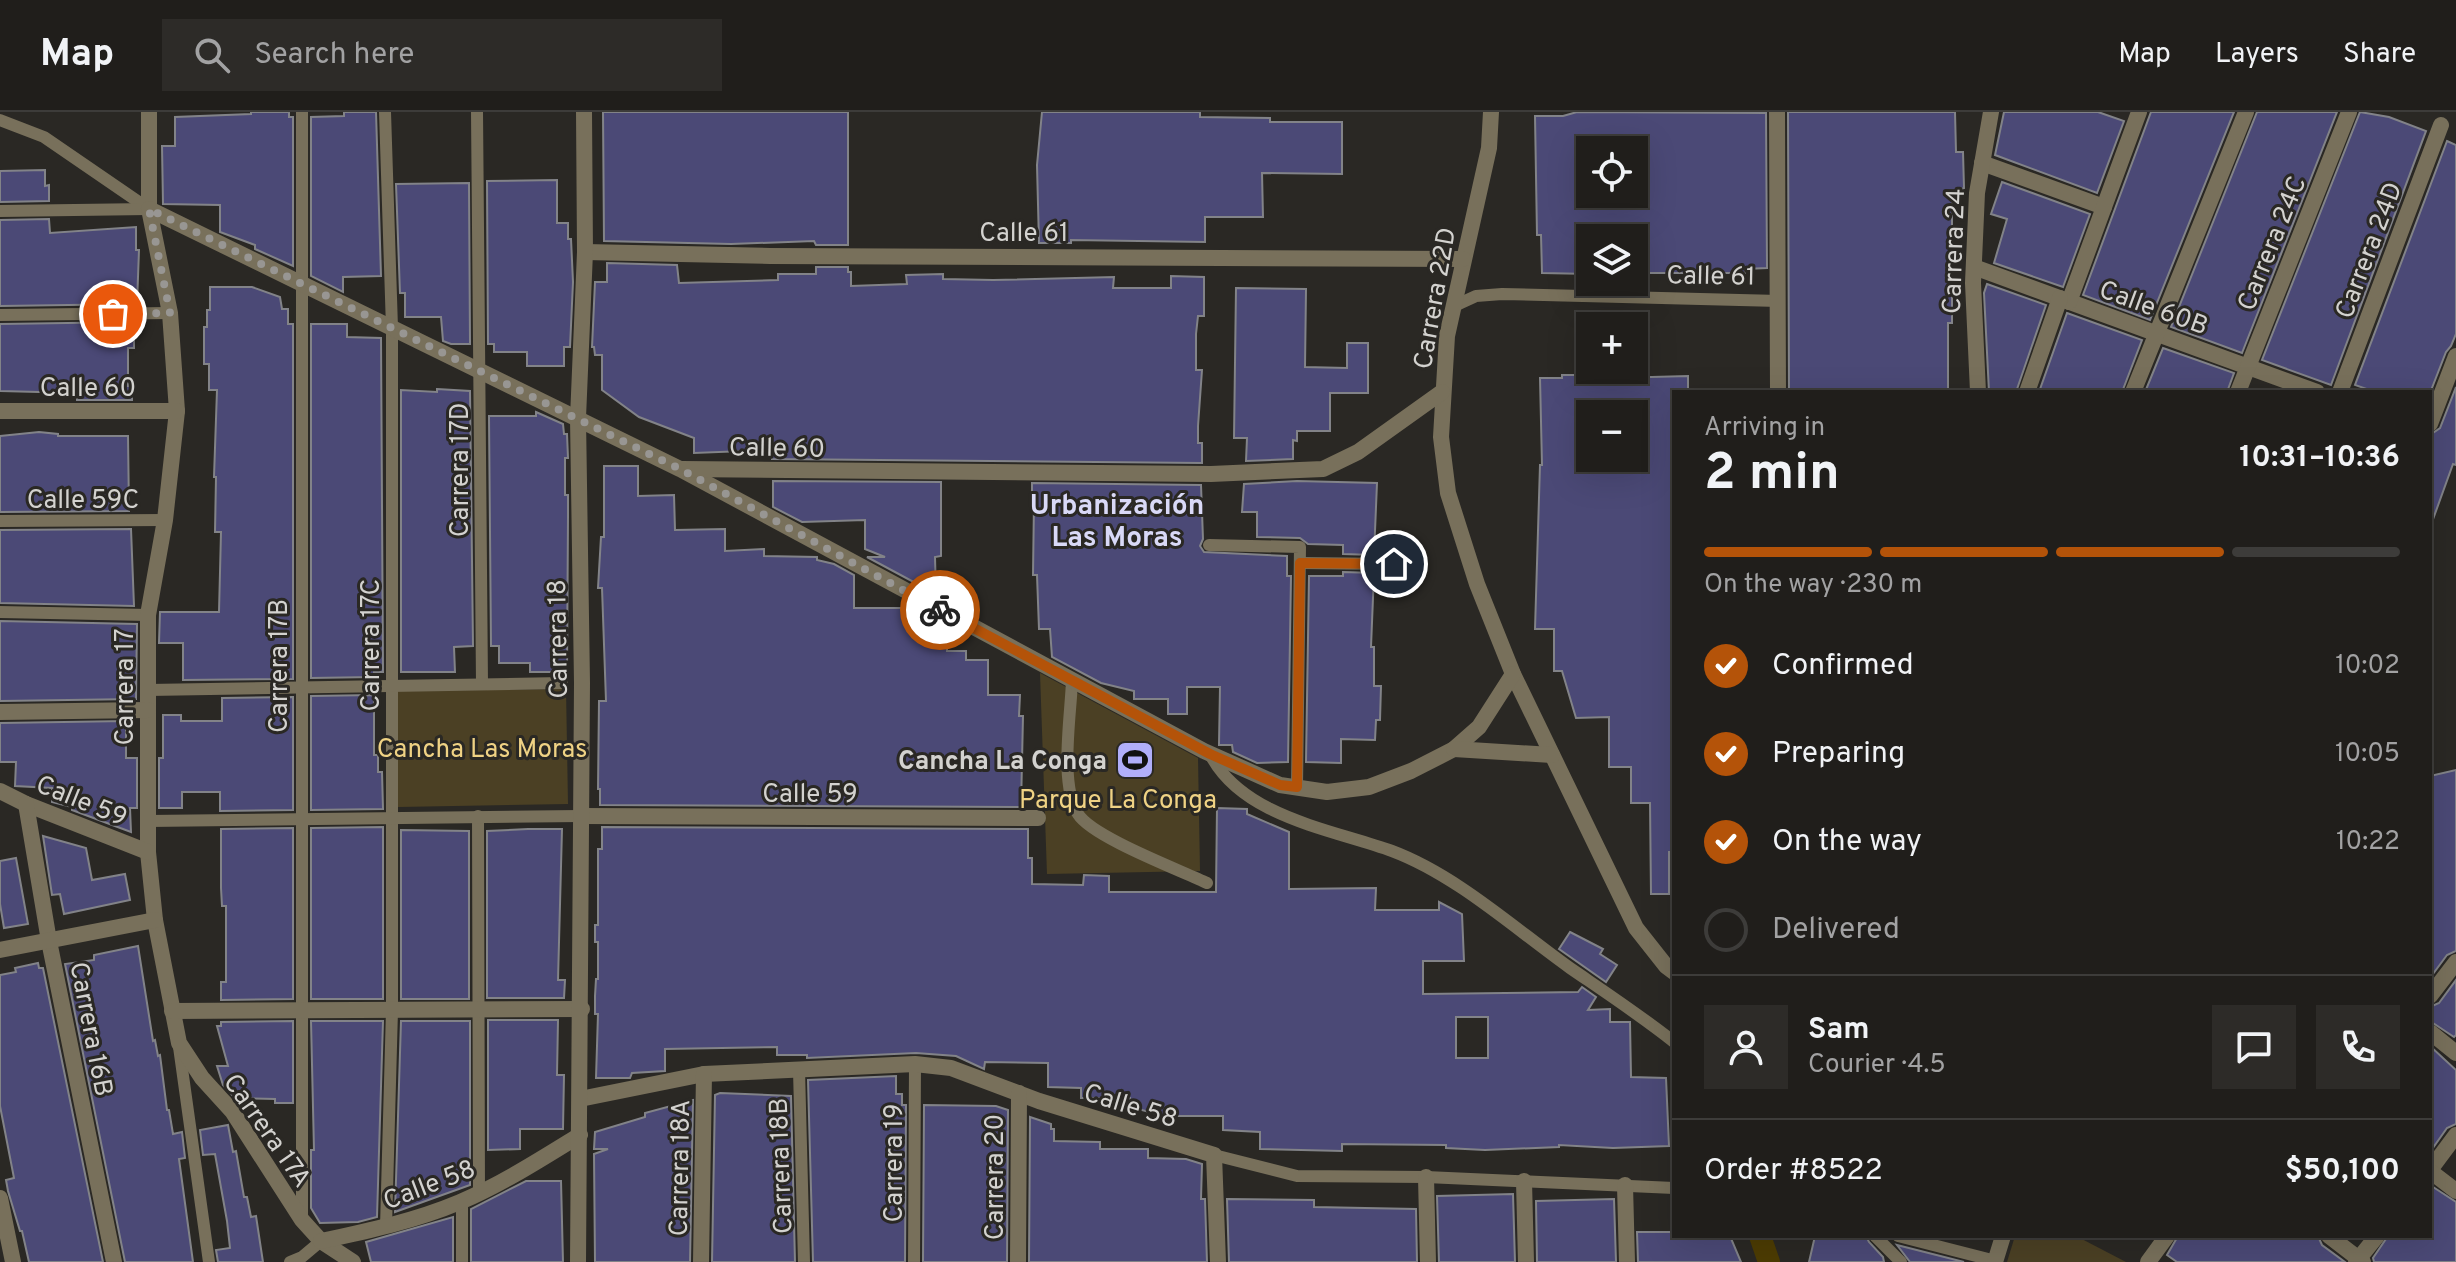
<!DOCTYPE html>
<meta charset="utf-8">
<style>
body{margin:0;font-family:Overpass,sans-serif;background:#2d2b28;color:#f1f3f6;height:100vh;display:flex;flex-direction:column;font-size:30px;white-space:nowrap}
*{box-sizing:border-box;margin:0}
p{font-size:26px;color:#a2a2a3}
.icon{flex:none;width:44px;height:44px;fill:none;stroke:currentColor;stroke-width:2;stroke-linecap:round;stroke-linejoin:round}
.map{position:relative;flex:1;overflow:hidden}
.side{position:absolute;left:1672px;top:278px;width:760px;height:848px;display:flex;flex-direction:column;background:#201e1b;border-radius:0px;box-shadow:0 8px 32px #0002,0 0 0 2px #3d3c3a}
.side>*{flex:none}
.controls{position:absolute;left:1576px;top:24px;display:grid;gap:16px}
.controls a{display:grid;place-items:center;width:72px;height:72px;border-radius:0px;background:#201e1b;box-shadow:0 8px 32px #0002,0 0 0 2px #3d3c3a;font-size:40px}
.pin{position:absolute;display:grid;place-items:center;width:68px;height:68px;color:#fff;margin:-34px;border:4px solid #fff;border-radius:50%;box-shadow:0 2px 8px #0007}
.courier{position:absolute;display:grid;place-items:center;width:80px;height:80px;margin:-40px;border:6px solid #b45309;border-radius:50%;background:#fff;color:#222;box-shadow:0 2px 10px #0007}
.overview em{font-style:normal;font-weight:700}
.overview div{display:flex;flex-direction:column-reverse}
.overview{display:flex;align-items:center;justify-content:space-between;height:136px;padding:0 32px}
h1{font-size:52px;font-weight:700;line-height:60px}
.bar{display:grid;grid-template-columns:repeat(4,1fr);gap:12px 8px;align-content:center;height:96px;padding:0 32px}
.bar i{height:10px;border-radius:6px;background:#3d3c3a}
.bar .active{background:#b45309}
.bar p{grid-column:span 4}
.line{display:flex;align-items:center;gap:20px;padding:0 32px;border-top:2px solid #3d3c3a}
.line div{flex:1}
.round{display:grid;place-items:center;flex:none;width:84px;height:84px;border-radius:0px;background:#2d2b28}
ol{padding:0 32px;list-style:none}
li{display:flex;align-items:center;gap:24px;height:88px}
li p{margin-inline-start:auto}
li .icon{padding:8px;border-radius:50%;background:#b45309;color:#fff;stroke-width:4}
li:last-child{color:#a2a2a3}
li i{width:44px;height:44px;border:4px solid #3d3c3a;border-radius:50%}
header{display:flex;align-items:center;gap:48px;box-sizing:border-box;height:112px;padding:0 40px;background:#201e1b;border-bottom:2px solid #3d3c3a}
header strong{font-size:38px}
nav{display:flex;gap:44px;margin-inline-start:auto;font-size:28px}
.search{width:560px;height:72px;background:#2d2b28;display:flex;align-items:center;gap:20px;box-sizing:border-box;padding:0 28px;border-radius:0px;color:#a2a2a3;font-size:30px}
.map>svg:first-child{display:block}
.green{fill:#4b4024}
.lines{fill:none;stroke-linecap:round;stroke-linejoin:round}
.canal{stroke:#4d3c03;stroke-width:22}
.building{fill:#4b4976;stroke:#828388;stroke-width:2;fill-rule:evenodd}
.service{stroke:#78705b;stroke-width:12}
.minor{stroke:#78705b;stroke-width:16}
.tertiary{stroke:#78705b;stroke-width:16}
.done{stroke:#989693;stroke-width:8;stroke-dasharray:0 14.4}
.route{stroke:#b45309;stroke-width:10}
.labels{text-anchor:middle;stroke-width:6;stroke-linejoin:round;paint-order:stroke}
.street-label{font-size:26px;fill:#d3d2cf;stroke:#2a2824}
.park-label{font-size:26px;fill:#efd284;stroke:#2a2824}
.poi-label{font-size:26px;font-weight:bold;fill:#d3d2cf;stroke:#2a2824;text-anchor:end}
.neighbourhood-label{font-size:28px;font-weight:bold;fill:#d9d9f7;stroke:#2a2824}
</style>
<header>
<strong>Map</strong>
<div class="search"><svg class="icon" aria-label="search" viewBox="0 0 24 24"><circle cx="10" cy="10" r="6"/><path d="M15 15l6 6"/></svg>Search here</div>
<nav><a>Map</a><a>Layers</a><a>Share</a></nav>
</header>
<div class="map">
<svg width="2456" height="1150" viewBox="0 0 2456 1150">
<rect width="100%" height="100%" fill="#2a2824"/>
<g class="green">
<path d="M1040 561 1198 646 1200 759 1047 762Z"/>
<path d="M566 577 568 692 398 695 395 579Z"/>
<path d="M2015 1124H2076L2126 1150H2007Z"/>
</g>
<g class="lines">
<path class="canal" d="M1760 1124 1769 1150"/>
</g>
<g class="building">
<path d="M251 0H289V5H293V154L255 137V133L220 120V93L163 92 162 34H175V5L251 2Z"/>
<path d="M344 0H376L381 164 343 165V180L311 164V5L344 4Z"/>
<path d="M603 0H848V133H816L814 129 731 132 604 129Z"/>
<path d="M1042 0H1200V5L1270 6V10H1342V62L1262 61 1263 105H1205V130L1071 128V131H1039L1037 53Z"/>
<path d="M1577 0 1766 1 1767 156 1745 157V161H1634V124L1590 125V162L1542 161 1541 123H1537L1535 4H1563ZM1634 32V89H1590V35L1594 33Z"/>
<path d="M1788 0H1955L1956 40H1963L1964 76 1952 81V211H1948V280H1789Z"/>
<path d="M2004 0H2098L2124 9 2097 81 1995 43Z"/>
<path d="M2151 0H2234L2150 208 2083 183Z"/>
<path d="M2257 0H2337L2242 241 2171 215Z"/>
<path d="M2360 0 2389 5 2426 19 2331 273 2262 248Z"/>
<path d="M2447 29 2456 33V222L2451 234 2446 240 2430 281 2375 280 2355 273Z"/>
<path d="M45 58V74L49 73V89L0 90V59Z"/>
<path d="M557 68V111H568V127H571L573 170 570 235H564V254H527V240H494V232H488L487 69Z"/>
<path d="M2002 70 2090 102 2063 175 1994 151 2007 107 1991 102Z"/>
<path d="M469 71 470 232H451L443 229 441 205H405V181H400L396 72Z"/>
<path d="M49 107 50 121 136 115V138H139L137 192 0 194V108Z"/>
<path d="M607 151 677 153 679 171 778 168V162H816V155H848V160H851V174L907 172 906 163 943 162V167L993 168 1114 165 1113 176H1171V164L1204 165V204H1198L1196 222V258H1202L1198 314V331H1202V351L772 347V338L694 341V326L639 305 602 278V243H595L594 235H592L595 170H607Z"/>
<path d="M1987 172 2046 193 2016 280H1989L1984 181Z"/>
<path d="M210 175H252L280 185 282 197H288V212H293V567L183 568V531H159L160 500H219L221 420H215L216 365H214L217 278H209V252H204V215H207V198H210Z"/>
<path d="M1236 176 1306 177 1305 255 1347 256V231H1368V281H1330V319H1297V329L1293 328V347L1246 349 1247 326H1234Z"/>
<path d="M2067 201 2142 228 2122 280H2039Z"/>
<path d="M134 210V236H128V274H132V288H77V281L0 279V212Z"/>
<path d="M311 212H347V225L381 226 383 560H374V565L311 566Z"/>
<path d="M2163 236 2234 261 2227 280H2145Z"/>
<path d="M1562 263H1614V266L1688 264V280H1674V685L1673 740H1669V782H1651L1650 691H1631V655H1609V605L1576 606 1562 559H1554V517H1535L1540 353H1542L1540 266H1562ZM1590 300H1636V351H1590Z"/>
<path d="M2456 275V353L2453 352 2432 410 2430 409V323L2440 316Z"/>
<path d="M437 277 470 279 473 534 454 535 455 560H401V278L437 280Z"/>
<path d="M536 300 563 312 564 322H567L568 346H565V383H568V405L567 560H530V551H499V534H491L489 304H536Z"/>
<path d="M39 320 58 322V324H128L129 399 0 400V324Z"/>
<path d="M604 354H638V384L674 383 675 418 725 417V439L764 437V444L817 445V448L834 452 854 463V496H914L947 513V539H966V548H988V583H1020L1019 604H1023L1021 695 600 693V677H598L599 589H606L602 476H598L601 425H604Z"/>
<path d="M773 369 941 370V444L935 445 936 482 867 445H885L865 437V408L802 410 773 395Z"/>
<path d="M1297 369 1377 371 1374 443 1343 442V433L1308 432 1300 426 1257 425V400H1242L1244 372Z"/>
<path d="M1032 371 1201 373 1203 427 1200 434 1204 440 1287 444V464H1291L1288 650 1257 651 1233 640 1232 633H1219L1220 575H1187V602H1168V587H1134V579L1101 571 1052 545 1050 517H1039L1037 463H1033L1034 389 1032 388Z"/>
<path d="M131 417 134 494 0 491V418Z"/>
<path d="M1343 460 1374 461 1371 535H1374V574H1381L1380 608H1376L1375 628 1341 627V651L1306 650 1309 464H1343Z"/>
<path d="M0 509 137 512 136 587 0 589Z"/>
<path d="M374 583V643H378V660H382L383 697 311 698V584Z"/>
<path d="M293 585V698L220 699V680H182V696H159V646H163V603H181V609H222V586Z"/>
<path d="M126 609V646H137V696H130L131 720 72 698V695L52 690V676L15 674 16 650H0V611Z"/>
<path d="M2456 658V839L2447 843 2430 866V664Z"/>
<path d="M1217 696 1247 697V702L1289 720V777L1376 776 1375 798H1439V790L1462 802 1464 849H1423V882L1578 880 1582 875 1596 885 1588 898 1610 897V910H1630L1631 965 1666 966 1669 1034 1613 1036 1559 1033V1035L1485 1038 1446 1036V1033L1342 1032V1039L1260 1037V1020L1223 1018V1004H1165L1130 995V986H1081V976L1048 975V951L985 950 984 957 956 944 916 941 807 946V943H777V935L665 937V959L632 961 630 966H596L598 902H595V884L596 867H598V830H595V813H598V737H602V715L1028 717V746H1032V772L1083 773 1084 763 1109 764V780H1216ZM1456 905H1488V946H1456Z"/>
<path d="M383 715V887H311V716Z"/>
<path d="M293 716V887L221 888V870H226V794H222L221 776V717Z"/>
<path d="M528 717H562L558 868H565L564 886H487V719Z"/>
<path d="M401 718 469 719V887H401Z"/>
<path d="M43 724 86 736 92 768 125 762 130 788 64 802 60 782 52 783Z"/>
<path d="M16 746 28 812 4 816 0 792V749Z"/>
<path d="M1570 820 1603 837 1600 842 1617 853 1606 870 1559 837Z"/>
<path d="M138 834 153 929 155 928 158 944 160 943 167 998H169L173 1022 182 1020 185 1046 179 1047 193 1150H125L65 852 94 848V843Z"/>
<path d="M38 851 39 856H43L103 1150H29L22 1119H20L8 1079 6 1068 14 1066 0 994V863L16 860 15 856Z"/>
<path d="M2456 868V923L2454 925 2430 909V895L2439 891Z"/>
<path d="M488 908H558L557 963H564L563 1017H520V1037L488 1038Z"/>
<path d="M293 909V991H275V987L235 986 223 973 217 954H228L217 914H221V910Z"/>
<path d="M311 909H383L377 1105 358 1110 320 1111 311 1096V1038H314Z"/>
<path d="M401 909H470V1073L395 1100Z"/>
<path d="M2430 934 2456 958V1012L2447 1016 2430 1040Z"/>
<path d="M896 964V982H902V993H906L905 1150H813L808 968Z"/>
<path d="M720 981 791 984 795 1150H712L715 983Z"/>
<path d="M693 988 690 1150H595L594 1042 608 1037H594L595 1020 645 1005V1001Z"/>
<path d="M924 993 996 994 1008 998 1007 1150H923Z"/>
<path d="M1030 1005 1051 1012V1017H1054V1029L1100 1030V1037H1148V1046L1186 1047 1202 1052 1201 1087H1205L1207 1150H1029Z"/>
<path d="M228 1013 233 1040 236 1039 244 1085H247L251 1105 256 1104 263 1150H218L216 1138 230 1136 227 1109 215 1042 203 1043 200 1018Z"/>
<path d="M526 1069H561L563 1150H471V1097Z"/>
<path d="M2430 1073 2456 1090V1150H2374L2373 1146 2388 1124H2430Z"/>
<path d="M1513 1082 1515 1150H1439L1437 1084Z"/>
<path d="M1227 1087 1314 1088V1095L1416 1097 1417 1150H1229Z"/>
<path d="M1614 1087 1616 1150H1537L1536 1089Z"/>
<path d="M453 1105V1150H371L366 1130Z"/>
<path d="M1637 1120H1674L1676 1126 1730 1124 1741 1150H1638Z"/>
<path d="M1815 1124H1866L1869 1130 1883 1145 1884 1150H1809Z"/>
<path d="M2178 1124H2318L2322 1133 2345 1150H2177L2167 1143Z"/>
<path d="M1897 1133 1964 1150H1910Z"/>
</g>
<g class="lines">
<g class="service">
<path d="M385 0 392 216V898L386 1115"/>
<path d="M477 0 482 572"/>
<path d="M0 8 44 25 149 97"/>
<path d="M0 99 149 97"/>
<path d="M1452 195 1476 184 1502 182 1779 189"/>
<path d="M0 203 170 201"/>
<path d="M0 409 165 408"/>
<path d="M1209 433 1300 435 1297 675"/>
<path d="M1300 451 1394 452"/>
<path d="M0 500 148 503"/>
<path d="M1072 568C1071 603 1059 672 1078 702 1092 725 1180 758 1207 771"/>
<path d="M148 578 562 571"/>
<path d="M1210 642C1242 705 1331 717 1392 739 1456 763 1514 816 1570 856 1605 880 1640 903 1674 930"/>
<path d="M478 704 479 1080"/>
<path d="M148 709 581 704"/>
<path d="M179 935 209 1150"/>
<path d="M799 958 804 1150"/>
<path d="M1214 1043 1297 1064 1426 1065 1674 1076"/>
<path d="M302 1108V0"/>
<path d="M1875 1124 1901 1150"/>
<path d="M1898 1124 1996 1149"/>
<path d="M290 1150 302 1145 321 1129"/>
<path d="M462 1150V1089"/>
<path d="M914 1150 915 952"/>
</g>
<g class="minor">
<path d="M149 0V97L170 201 177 299 165 408 148 503V740L155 808 179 931 202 966 232 999 302 1108 321 1129 353 1150"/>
<path d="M1491 0 1489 36 1447 224 1441 325 1448 381 1477 472 1513 562 1636 816 1666 854 1674 860"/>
<path d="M1777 0 1778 280"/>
<path d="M1982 51 2104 95"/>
<path d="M149 97 680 357 1204 639 1280 673 1327 680 1369 675 1411 659 1454 637 1479 615 1513 562"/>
<path d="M585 140 770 144 1463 147"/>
<path d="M1974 155 2317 280"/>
<path d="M2069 190 2139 0"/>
<path d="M2027 280 2060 186"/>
<path d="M2133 280 2246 0"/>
<path d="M2238 280 2349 0"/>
<path d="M2340 280 2441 13"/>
<path d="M0 299H177"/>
<path d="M2430 312 2456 244"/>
<path d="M682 357 1211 362 1323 357 1358 340 1442 280"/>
<path d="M0 600 148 598"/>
<path d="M1454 637 1552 643"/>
<path d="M0 679 26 692 148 740"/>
<path d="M26 692 49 829 114 1150"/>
<path d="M581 704 1038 706"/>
<path d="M0 838 155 808"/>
<path d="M2430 884 2456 850"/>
<path d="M172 899 582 897"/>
<path d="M2430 920 2456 941"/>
<path d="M580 987 704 962 915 952 951 956 1039 989 1214 1043 1218 1150"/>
<path d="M2430 1058 2456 1023"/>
<path d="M2430 1059 2456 1079"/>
<path d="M1426 1065 1428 1150"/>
<path d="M1524 1069 1526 1150"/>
<path d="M1625 1073 1627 1150"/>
<path d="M0 1086 13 1150"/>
<path d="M2329 1124 2363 1150"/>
<path d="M321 1129C368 1119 415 1109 460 1090 502 1072 541 1047 580 1023"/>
<path d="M701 1150 704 962"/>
<path d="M1018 1150 1019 981"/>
<path d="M2148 1150 2167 1124"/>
<path d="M2356 1150 2377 1124"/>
</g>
<g class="tertiary">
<path d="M1978 280 1973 171 1977 81 1991 0"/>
<path d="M578 1150 582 571 578 306 585 140 584 0"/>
<path d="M1995 1150 2003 1124"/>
</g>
</g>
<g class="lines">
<path class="done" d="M113 202 170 201 149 97 680 357 940 498"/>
<path class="route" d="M940 498 1210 642 1280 673 1297 675 1300 451 1394 452"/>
</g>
<defs>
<g id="stadium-square" transform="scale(2)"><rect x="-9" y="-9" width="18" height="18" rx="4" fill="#b0aefa" stroke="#2a2824"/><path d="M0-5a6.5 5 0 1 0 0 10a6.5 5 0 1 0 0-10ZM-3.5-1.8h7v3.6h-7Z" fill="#111"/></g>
</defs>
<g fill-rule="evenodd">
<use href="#stadium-square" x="1135" y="648"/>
</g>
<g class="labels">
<g class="street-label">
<text x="1024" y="129">Calle 61</text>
<text transform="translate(2271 131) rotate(-68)" y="9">Carrera 24C</text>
<text transform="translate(2368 138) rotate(-69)" y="9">Carrera 24D</text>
<text transform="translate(1953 139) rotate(-88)" y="9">Carrera 24</text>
<text transform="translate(1711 163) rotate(1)" y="9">Calle 61</text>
<text transform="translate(1434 186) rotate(-80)" y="9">Carrera 22D</text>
<text transform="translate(2154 195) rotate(20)" y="9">Calle 60B</text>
<text x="88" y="284">Calle 60</text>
<text transform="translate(777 335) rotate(1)" y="9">Calle 60</text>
<text transform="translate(459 358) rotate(-90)" y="9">Carrera 17D</text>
<text x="83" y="396">Calle 59C</text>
<text transform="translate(557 527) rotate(-91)" y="9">Carrera 18</text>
<text transform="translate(370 533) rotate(-90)" y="9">Carrera 17C</text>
<text transform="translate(278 554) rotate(-90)" y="9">Carrera 17B</text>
<text transform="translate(124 575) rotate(-90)" y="9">Carrera 17</text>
<text x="810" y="690">Calle 59</text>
<text transform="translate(82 688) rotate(22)" y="9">Calle 59</text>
<text transform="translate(92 917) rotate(79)" y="9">Carrera 16B</text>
<text transform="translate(1131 993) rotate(17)" y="9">Calle 58</text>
<text transform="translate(268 1018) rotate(55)" y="9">Carrera 17A</text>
<text transform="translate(893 1051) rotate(-90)" y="9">Carrera 19</text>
<text transform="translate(780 1054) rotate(-92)" y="9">Carrera 18B</text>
<text transform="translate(679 1056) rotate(-89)" y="9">Carrera 18A</text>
<text transform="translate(994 1065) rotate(-90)" y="9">Carrera 20</text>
<text transform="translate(429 1072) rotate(-21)" y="9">Calle 58</text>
</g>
<g class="park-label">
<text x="482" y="645">Cancha Las Moras</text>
<text x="1118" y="696">Parque La Conga</text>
</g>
<g class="poi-label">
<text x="1107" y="657">Cancha La Conga</text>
</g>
<g class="neighbourhood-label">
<text x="1117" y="402">Urbanización<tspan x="1117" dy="32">Las Moras</tspan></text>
</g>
</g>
</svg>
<div class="controls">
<a><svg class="icon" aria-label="locate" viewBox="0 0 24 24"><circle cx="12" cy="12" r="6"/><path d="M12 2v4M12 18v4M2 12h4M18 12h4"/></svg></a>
<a><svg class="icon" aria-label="layers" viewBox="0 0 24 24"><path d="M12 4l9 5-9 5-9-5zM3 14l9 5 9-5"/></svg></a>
<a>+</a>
<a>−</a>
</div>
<div class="pin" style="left:113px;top:202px;background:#ea580c"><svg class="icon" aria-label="bag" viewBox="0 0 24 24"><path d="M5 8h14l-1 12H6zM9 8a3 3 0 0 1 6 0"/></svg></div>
<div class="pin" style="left:1394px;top:452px;background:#1f2937"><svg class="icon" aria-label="home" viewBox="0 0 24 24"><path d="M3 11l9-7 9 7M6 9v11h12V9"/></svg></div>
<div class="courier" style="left:940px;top:498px"><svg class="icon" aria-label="bike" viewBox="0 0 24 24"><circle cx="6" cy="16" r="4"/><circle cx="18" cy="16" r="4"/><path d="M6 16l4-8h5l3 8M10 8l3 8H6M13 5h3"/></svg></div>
<section class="side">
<div class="overview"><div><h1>2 min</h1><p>Arriving in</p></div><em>10:31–10:36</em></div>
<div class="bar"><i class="active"></i><i class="active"></i><i class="active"></i><i></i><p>On the way · 230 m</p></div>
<ol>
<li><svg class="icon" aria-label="check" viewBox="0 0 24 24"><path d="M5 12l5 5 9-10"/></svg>Confirmed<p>10:02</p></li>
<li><svg class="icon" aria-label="check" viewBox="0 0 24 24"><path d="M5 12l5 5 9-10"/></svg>Preparing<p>10:05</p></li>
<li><svg class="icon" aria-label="check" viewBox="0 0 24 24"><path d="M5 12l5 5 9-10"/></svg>On the way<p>10:22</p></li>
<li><i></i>Delivered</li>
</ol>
<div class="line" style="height:144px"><a class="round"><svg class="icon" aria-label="person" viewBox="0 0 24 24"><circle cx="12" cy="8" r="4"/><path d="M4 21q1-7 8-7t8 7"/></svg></a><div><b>Sam</b><p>Courier · 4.5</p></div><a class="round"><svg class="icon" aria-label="chat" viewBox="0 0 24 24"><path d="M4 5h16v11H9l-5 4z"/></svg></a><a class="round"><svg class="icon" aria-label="phone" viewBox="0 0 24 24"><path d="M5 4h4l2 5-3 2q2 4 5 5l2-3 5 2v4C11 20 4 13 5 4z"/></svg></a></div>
<div class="line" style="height:104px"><div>Order #8522</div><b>$50,100</b></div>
</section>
</div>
